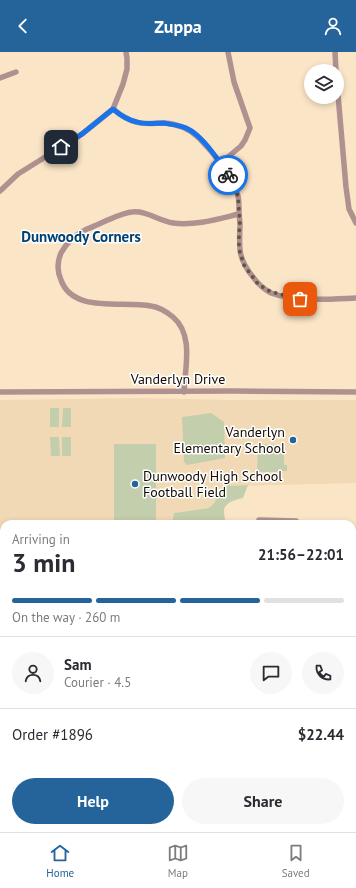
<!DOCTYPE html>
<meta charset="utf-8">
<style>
body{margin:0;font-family:"PT Sans",sans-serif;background:#f7f7f7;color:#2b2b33;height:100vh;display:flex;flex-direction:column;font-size:15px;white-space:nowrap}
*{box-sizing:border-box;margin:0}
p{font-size:13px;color:#7c7c81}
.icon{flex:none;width:22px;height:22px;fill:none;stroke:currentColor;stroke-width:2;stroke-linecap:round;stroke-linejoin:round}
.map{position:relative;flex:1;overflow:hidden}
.drawer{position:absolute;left:0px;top:468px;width:356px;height:312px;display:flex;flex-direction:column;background:#fff;border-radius:12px 12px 0 0;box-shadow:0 2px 6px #0003}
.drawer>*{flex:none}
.controls{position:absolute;left:304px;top:12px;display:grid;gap:8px}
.controls a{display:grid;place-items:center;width:40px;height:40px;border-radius:50%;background:#fff;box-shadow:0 2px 6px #0003;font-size:20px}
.pin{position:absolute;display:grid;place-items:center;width:34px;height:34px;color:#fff;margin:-17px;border-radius:8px;box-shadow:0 2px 6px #0006}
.courier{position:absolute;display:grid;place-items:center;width:40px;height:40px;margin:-20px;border:3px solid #1a73e8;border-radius:50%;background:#fff;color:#222;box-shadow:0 1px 5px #0007}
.summary em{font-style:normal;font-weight:600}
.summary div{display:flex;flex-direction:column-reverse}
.summary{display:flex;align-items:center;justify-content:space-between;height:68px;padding:0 12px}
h1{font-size:26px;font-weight:600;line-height:30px}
.bar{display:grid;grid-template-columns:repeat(4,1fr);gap:6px 4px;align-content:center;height:48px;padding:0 12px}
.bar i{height:5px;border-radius:3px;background:#e1e1e2}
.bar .active{background:#24649a}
.bar p{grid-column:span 4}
.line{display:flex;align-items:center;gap:10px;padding:0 12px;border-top:1px solid #e1e1e2}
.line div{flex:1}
.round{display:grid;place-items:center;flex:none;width:42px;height:42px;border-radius:21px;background:#f7f7f7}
.button{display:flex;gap:8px;margin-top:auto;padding:8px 12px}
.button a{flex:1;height:46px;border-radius:24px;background:#24649a;color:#fff;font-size:16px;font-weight:600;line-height:46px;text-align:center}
.button a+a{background:#f7f7f7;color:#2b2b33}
header{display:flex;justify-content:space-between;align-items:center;height:52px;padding:0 12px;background:#24649a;color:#fff;font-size:18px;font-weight:600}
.tabs{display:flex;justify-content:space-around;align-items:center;height:56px;border-top:1px solid #e1e1e2;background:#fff;font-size:11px;color:#7c7c81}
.tabs a{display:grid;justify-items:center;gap:2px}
.tabs .active{color:#24649a}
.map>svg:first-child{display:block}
.built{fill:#f2d9b5}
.green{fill:#c3cead}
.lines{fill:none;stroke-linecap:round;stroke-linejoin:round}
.street{stroke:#af928f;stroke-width:5.5}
.secondary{stroke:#916864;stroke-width:8}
.done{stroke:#635748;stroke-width:4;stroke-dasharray:0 7.2}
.route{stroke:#1a73e8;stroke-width:5}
.poi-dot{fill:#24649a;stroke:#fff;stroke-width:1.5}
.labels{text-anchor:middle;stroke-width:3;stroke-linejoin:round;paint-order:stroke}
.street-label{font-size:14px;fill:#110a03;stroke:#fff}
.poi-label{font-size:14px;fill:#110a03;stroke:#fff;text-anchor:end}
.neighbourhood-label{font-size:15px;font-weight:bold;fill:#004170;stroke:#fff}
</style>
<header><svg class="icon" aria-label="back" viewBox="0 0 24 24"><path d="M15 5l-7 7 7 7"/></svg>Zuppa<svg class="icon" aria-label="person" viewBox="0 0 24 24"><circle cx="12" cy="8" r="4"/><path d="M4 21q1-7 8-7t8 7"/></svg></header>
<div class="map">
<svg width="356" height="780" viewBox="0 0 356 780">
<rect width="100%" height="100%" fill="#fbe5c7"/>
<path class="built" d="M141 346 230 348H356V431L230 434V428L214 451 209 456 174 461 172 472H4V635H0V348Z"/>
<g class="green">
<rect x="50" y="356" width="9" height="19"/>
<path d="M63 356H71V375H62Z"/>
<path d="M211 361 224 370 225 406 187 413 184 410 182 365Z"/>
<path d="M50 385H59L60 404H51Z"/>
<rect x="62" y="385" width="9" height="19"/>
<rect x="114" y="392" width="42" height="80"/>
<path d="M258 392 284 393V413H287V419H277V420H257Z"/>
<path d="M230 427V434L248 433 243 446C237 447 225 450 224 458 224 463 225 468 226 472H172L174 461 209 456 214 451Z"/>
</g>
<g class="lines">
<g class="street">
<path d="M335 0 336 19"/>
<path d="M0 26 16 20"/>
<path d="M337 31 346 135 349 157 356 171"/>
<path d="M113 57C120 63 127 68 136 70 145 73 155 71 164 71 178 72 189 76 199 86 213 100 233 125 238 144 239 148 239 154 239 159 239 164 240 169 240 174 239 196 238 207 253 225 258 232 264 237 271 241 295 250 331 247 356 246"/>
<path d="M221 111 241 94 245 88 250 76 234 30 228 0"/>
<path d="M0 139 18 122 82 82 113 57 123 32 127 17V6L126 0"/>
<path d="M0 340 233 339 356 340"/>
<path d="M184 340C185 315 194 283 173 265 167 260 158 255 151 254 123 248 73 262 61 228 57 219 57 210 61 201 67 190 76 182 87 177 100 172 120 161 132 160 146 158 159 169 173 171 195 174 218 167 239 162"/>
<path d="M259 472V468L296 469"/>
<path d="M352 642 353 780"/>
<path d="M0 740 4 761"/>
<path d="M7 776 8 780"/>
<path d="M189 776 192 780"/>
<path d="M127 780V776"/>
</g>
<g class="secondary">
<path d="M0 640H4"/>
<path d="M352 642H356"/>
</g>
</g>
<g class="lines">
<path class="done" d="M228 123 233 132 238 144 240 173 239 181V197L244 213 258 232 271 240 300 247"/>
<path class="route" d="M61 95 82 82 113 57C120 63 128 68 137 70 146 73 155 71 164 71 170 72 177 73 183 75 199 79 220 109 228 123"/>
</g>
<g class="poi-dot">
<circle cx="293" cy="388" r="4"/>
<circle cx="135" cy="432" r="4"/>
</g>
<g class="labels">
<g class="street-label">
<text x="178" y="332">Vanderlyn Drive</text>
</g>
<g class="poi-label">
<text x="285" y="385">Vanderlyn<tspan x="285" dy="16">Elementary School</tspan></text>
<text x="143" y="429" text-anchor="start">Dunwoody High School<tspan x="143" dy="16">Football Field</tspan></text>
</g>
<g class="neighbourhood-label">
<text x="81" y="190">Dunwoody Corners</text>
</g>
</g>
</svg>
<div class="controls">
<a><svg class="icon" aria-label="layers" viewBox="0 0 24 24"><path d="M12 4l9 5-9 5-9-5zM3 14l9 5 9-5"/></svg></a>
</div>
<div class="pin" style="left:300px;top:247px;background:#ea580c"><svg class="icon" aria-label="bag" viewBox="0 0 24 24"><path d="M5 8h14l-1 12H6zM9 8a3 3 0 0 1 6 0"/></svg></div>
<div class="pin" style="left:61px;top:95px;background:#1f2937"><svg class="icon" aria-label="home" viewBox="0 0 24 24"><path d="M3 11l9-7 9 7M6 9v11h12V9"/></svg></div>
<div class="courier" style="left:228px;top:123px"><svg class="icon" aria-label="bike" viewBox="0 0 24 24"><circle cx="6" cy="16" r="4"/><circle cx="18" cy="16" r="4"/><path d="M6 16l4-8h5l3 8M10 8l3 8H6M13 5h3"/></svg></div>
<section class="drawer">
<div class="summary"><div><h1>3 min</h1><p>Arriving in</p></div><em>21:56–22:01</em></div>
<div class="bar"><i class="active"></i><i class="active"></i><i class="active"></i><i></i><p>On the way · 260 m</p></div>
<div class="line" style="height:72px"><a class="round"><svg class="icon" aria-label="person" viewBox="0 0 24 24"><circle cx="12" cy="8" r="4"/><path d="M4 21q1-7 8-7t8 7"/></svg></a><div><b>Sam</b><p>Courier · 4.5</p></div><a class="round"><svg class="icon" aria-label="chat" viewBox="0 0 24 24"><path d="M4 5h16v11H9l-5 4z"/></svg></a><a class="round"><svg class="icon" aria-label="phone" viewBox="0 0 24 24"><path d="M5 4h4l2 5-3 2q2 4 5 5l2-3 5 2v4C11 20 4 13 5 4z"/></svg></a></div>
<div class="line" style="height:52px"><div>Order #1896</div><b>$22.44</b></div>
<div class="button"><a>Help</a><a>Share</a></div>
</section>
</div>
<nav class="tabs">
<a class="active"><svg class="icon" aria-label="home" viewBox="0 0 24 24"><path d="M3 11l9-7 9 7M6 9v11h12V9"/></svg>Home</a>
<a><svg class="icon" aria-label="map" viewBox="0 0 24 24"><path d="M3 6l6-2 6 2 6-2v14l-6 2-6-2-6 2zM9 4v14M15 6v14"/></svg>Map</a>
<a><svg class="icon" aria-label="saved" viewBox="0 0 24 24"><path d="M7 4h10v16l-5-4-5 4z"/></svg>Saved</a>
</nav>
